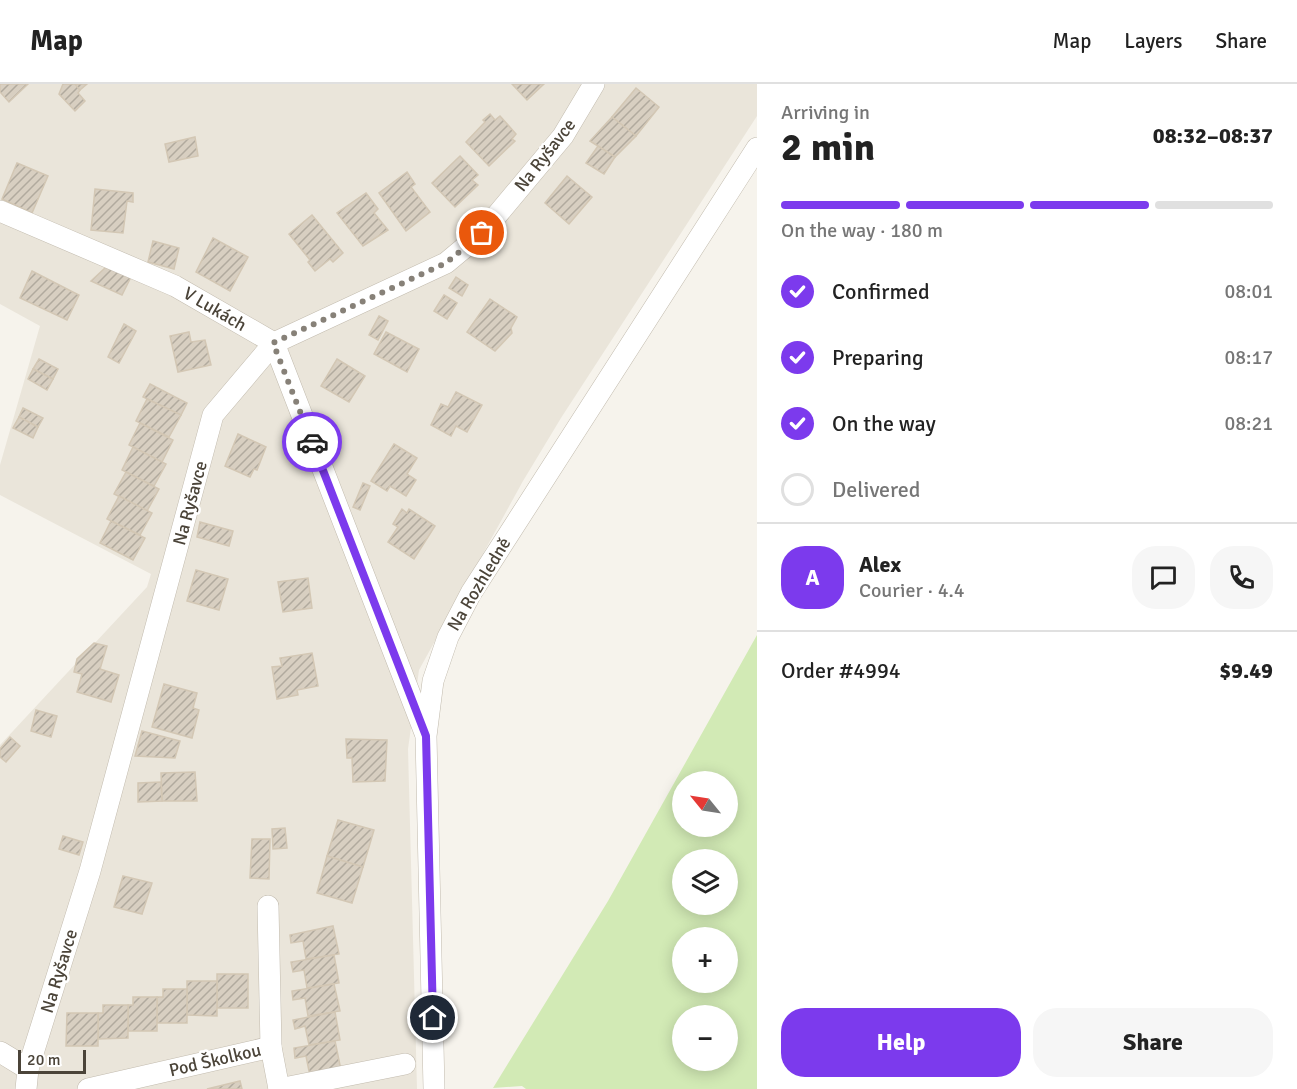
<!DOCTYPE html>
<meta charset="utf-8">
<style>
body{margin:0;font-family:Signika,sans-serif;background:#f6f6f6;color:#222;height:100vh;display:flex;flex-direction:column;font-size:22px;white-space:nowrap}
*{box-sizing:border-box;margin:0}
p{font-size:20px;color:#767676}
.icon{flex:none;width:33px;height:33px;fill:none;stroke:currentColor;stroke-width:2;stroke-linecap:round;stroke-linejoin:round}
.map{position:relative;flex:1;overflow:hidden}
.panel{display:flex;flex-direction:column;background:#fff;width:540px}
.panel>*{flex:none}
.needle{width:39px;rotate:300deg}
.tools{position:absolute;left:672px;top:687px;display:grid;gap:12px}
.tools a{display:grid;place-items:center;width:66px;height:66px;border-radius:50%;background:#fff;box-shadow:0 3px 15px #0003;font-size:30px}
.scale{position:absolute;left:18px;bottom:15px;width:68px;box-sizing:border-box;padding-left:6px;border:3px solid #4b4439;border-top:0;font-size:16px;line-height:21px;white-space:nowrap;color:#4b4439;-webkit-text-stroke:4px #fff;paint-order:stroke}
.pin{position:absolute;display:grid;place-items:center;width:51px;height:51px;color:#fff;margin:-26px;border:3px solid #fff;border-radius:50%;box-shadow:0 2px 6px #0007}
.courier{position:absolute;display:grid;place-items:center;width:60px;height:60px;margin:-30px;border:4px solid #7c3aed;border-radius:50%;background:#fff;color:#222;box-shadow:0 2px 8px #0007}
.headline em{font-style:normal;font-weight:700}
.headline div{display:flex;flex-direction:column-reverse}
.headline{display:flex;align-items:center;justify-content:space-between;height:102px;padding:0 24px}
h1{font-size:39px;font-weight:700;line-height:45px}
.bar{display:grid;grid-template-columns:repeat(4,1fr);gap:9px 6px;align-content:center;height:72px;padding:0 24px}
.bar i{height:8px;border-radius:4px;background:#e0e0e0}
.bar .selected{background:#7c3aed}
.bar p{grid-column:span 4}
.line{display:flex;align-items:center;gap:15px;padding:0 24px;border-top:2px solid #e0e0e0}
.line div{flex:1}
.round{display:grid;place-items:center;flex:none;width:63px;height:63px;border-radius:24px;background:#f6f6f6}
ol{padding:0 24px;list-style:none}
li{display:flex;align-items:center;gap:18px;height:66px}
li p{margin-inline-start:auto}
li .icon{padding:6px;border-radius:50%;background:#7c3aed;color:#fff;stroke-width:4}
li:last-child{color:#767676}
li i{width:33px;height:33px;border:3px solid #e0e0e0;border-radius:50%}
.primary-button{display:flex;gap:12px;margin-top:auto;padding:12px 24px}
.primary-button a{flex:1;height:69px;border-radius:24px;background:#7c3aed;color:#fff;font-size:24px;font-weight:700;line-height:69px;text-align:center}
.primary-button a+a{background:#f6f6f6;color:#222}
header{display:flex;align-items:center;gap:36px;box-sizing:border-box;height:84px;padding:0 30px;background:#fff;border-bottom:2px solid #e0e0e0}
header strong{font-size:28px}
nav{display:flex;gap:33px;margin-inline-start:auto;font-size:21px}
main{display:flex;flex:1;min-height:0}
.map>svg:first-child{display:block}
.residential{fill:#eae5da}
.green{fill:#d2eab5;fill-rule:evenodd}
.building{fill:url(#building-hatch);stroke:#d3c7b4;stroke-width:1.5}
.lines{fill:none;stroke-linecap:round;stroke-linejoin:round}
.minor-casing{stroke:#c2bbae;stroke-width:22}
.minor{stroke:#fff;stroke-width:21}
.done{stroke:#878178;stroke-width:6;stroke-dasharray:0 10.8}
.route{stroke:#7c3aed;stroke-width:8}
.labels{text-anchor:middle;stroke-width:5;stroke-linejoin:round;paint-order:stroke}
.street-label{font-size:18px;fill:#4b4439;stroke:#fff}
</style>
<header>
<strong>Map</strong>
<nav><a>Map</a><a>Layers</a><a>Share</a></nav>
</header>
<main>
<div class="map">
<svg width="757" height="1005" viewBox="0 0 757 1005">
<defs>
<pattern id="building-hatch" width="6" height="6" patternUnits="userSpaceOnUse" patternTransform="scale(1.5)"><rect width="6" height="6" fill="#d8cfc1"/><path d="M-1 1l2-2M0 6l6-6M5 7l2-2" fill="none" stroke="#b1aa9e"/></pattern>
</defs>
<rect width="100%" height="100%" fill="#f6f3ec"/>
<path class="residential" d="M0 0H757V32L561 334 523 397 419 586 408 665 417 1005H0V661L147 503 151 490 0 411V381L40 242 0 220Z"/>
<path class="green" d="M757 551V1005H526L522 1002 493 1004 608 817ZM682 698H728V742H682ZM682 776H728V820H682ZM682 854H728V898H682ZM682 932H728V976H682Z"/>
<g class="building">
<path d="M0 0H28L9 18 0 8Z"/>
<path d="M63 0H75L80 6 78 9 85 17 75 27 59 10Z"/>
<path d="M75 0H87L80 6Z"/>
<path d="M512 0H544L527 16Z"/>
<path d="M636 4 659 23 636 52 612 33Z"/>
<path d="M490 30 495 36 500 32 516 50 512 55 515 57 489 82 466 58 485 38 483 36Z"/>
<path d="M612 33 636 52 615 73 590 57Z"/>
<path d="M195 53 198 72 169 78 165 60Z"/>
<path d="M598 62 615 73 604 90 586 79Z"/>
<path d="M460 72 478 91 472 96 478 101 455 123 432 99Z"/>
<path d="M17 79 48 92 32 129 2 115Z"/>
<path d="M407 88 415 100 411 103 430 128 406 147 379 109Z"/>
<path d="M567 92 592 113 569 140 545 119Z"/>
<path d="M95 105 133 109V118L127 117 123 149 91 146Z"/>
<path d="M366 109 378 125 374 129 388 146 363 162 337 129Z"/>
<path d="M312 131 343 169 333 178 330 175 315 187 308 178 310 176 289 150Z"/>
<path d="M213 154 248 173 230 207 196 188Z"/>
<path d="M153 157 179 164 174 185 148 178Z"/>
<path d="M106 183 131 193 122 211 91 197Z"/>
<path d="M32 187 79 211 67 236 20 214Z"/>
<path d="M456 193 468 201 462 212 449 204Z"/>
<path d="M444 211 457 219 447 235 434 227Z"/>
<path d="M490 215 517 233 511 244 512 249 495 267 467 248Z"/>
<path d="M379 232 388 237 378 256 369 251Z"/>
<path d="M124 240 136 247 119 279 108 273Z"/>
<path d="M189 248 191 258 205 256 211 281 178 288 170 252Z"/>
<path d="M386 248 419 265 407 288 374 270Z"/>
<path d="M39 275 58 285 53 295 33 285Z"/>
<path d="M337 275 365 292 349 318 321 302Z"/>
<path d="M33 285 53 295 47 306 28 295Z"/>
<path d="M150 300 187 319 181 331 143 313Z"/>
<path d="M456 308 482 321 467 348 456 342 451 352 431 341 441 320 448 323Z"/>
<path d="M147 315 181 331 169 353 136 337Z"/>
<path d="M23 324 43 334 38 343 19 333Z"/>
<path d="M19 333 38 343 33 354 13 344Z"/>
<path d="M140 339 173 356 162 378 129 361Z"/>
<path d="M238 350 266 363 257 386 254 385 250 393 225 382Z"/>
<path d="M394 360 417 374 407 390 416 396 406 412 390 402 387 407 371 397Z"/>
<path d="M133 363 166 380 154 402 122 386Z"/>
<path d="M126 388 159 405 147 427 114 410Z"/>
<path d="M363 399 370 402 360 426 353 423Z"/>
<path d="M119 412 152 429 140 451 107 435Z"/>
<path d="M402 425 407 429 409 425 435 442 414 475 388 458 398 443 393 440Z"/>
<path d="M111 437 145 454 133 476 100 459Z"/>
<path d="M200 438 233 447 229 462 197 453Z"/>
<path d="M196 486 228 495 219 526 187 517Z"/>
<path d="M308 494 312 524 283 528 278 498Z"/>
<path d="M94 559 107 562 100 585 119 591 111 618 77 608 82 590 74 588 77 575Z"/>
<path d="M312 569 318 602 297 606 298 611 277 615 272 583 282 582 280 574Z"/>
<path d="M164 600 197 609 193 624 199 626 192 654 152 643Z"/>
<path d="M36 626 57 632 51 653 31 647Z"/>
<path d="M142 647 180 657 175 674 135 672Z"/>
<path d="M10 653 20 662 6 678 0 673V665Z"/>
<path d="M346 655 387 656 385 697 353 698 352 674H347Z"/>
<path d="M195 688 197 717H162L161 689Z"/>
<path d="M161 698 162 717 138 718V699Z"/>
<path d="M338 736 374 746 363 783 327 772Z"/>
<path d="M285 744 287 764 273 765 272 745Z"/>
<path d="M63 752 83 758 79 771 59 765Z"/>
<path d="M252 755H270L269 795 250 794Z"/>
<path d="M327 772 363 783 352 819 317 809Z"/>
<path d="M123 792 152 799 142 830 114 823Z"/>
<path d="M333 842 339 870 306 875 303 857 291 859 290 851Z"/>
<path d="M334 871 339 899 307 904 304 886 293 888 291 878Z"/>
<rect x="217" y="890" width="31" height="34"/>
<path d="M187 897H217V932L187 931Z"/>
<path d="M334 900 340 927 308 932 305 914 293 916 292 907Z"/>
<path d="M163 905H187V939H157V913H163Z"/>
<path d="M133 913H157V947H128V921H133Z"/>
<path d="M103 921H128V954L98 955V929H103Z"/>
<path d="M335 928 340 956 309 961 305 942 295 945 293 936Z"/>
<path d="M67 929H98V962H66Z"/>
<path d="M335 957 341 986 310 992 306 972 295 974 294 964Z"/>
<path d="M240 997 242 1005H207Z"/>
</g>
<g class="lines">
<g class="minor-casing">
<g id="minor">
<path d="M0 127 175 202 274 259 425 649"/>
<path d="M268 822 271 963"/>
<path d="M0 968 28 985"/>
<path d="M26 1005 28 985 90 787 213 331 274 259 446 179 482 149 563 52 594 0"/>
<path d="M88 1005 271 963 279 1005"/>
<path d="M279 1005 405 980"/>
<path d="M434 1005 426 652 433 597 448 553 471 509 757 64"/>
</g>
</g>
<use href="#minor" class="minor"/>
</g>
<g class="lines">
<path class="done" d="M312 358 273 259 446 179 482 149"/>
<path class="route" d="M312 358 426 652 433 934"/>
</g>
<g class="labels">
<g class="street-label">
<text transform="translate(545 71) rotate(-52)" y="6">Na Ryšavce</text>
<text transform="translate(215 225) rotate(30)" y="6">V Lukách</text>
<text transform="translate(190 419) rotate(-75)" y="6">Na Ryšavce</text>
<text transform="translate(479 500) rotate(-59)" y="6">Na Rozhledně</text>
<text transform="translate(59 887) rotate(-73)" y="6">Na Ryšavce</text>
<text transform="translate(215 976) rotate(-13)" y="6">Pod Školkou</text>
</g>
</g>
</svg>
<div class="tools">
<a><svg class="needle" viewBox="-14 -14 28 28"><path d="M0-13l5 13h-10z" fill="#e53935"/><path d="M0 13l5-13h-10z" fill="#767676"/></svg></a>
<a><svg class="icon" aria-label="layers" viewBox="0 0 24 24"><path d="M12 4l9 5-9 5-9-5zM3 14l9 5 9-5"/></svg></a>
<a>+</a>
<a>−</a>
</div>
<div class="scale">20 m</div>
<div class="pin" style="left:482px;top:149px;background:#ea580c"><svg class="icon" aria-label="bag" viewBox="0 0 24 24"><path d="M5 8h14l-1 12H6zM9 8a3 3 0 0 1 6 0"/></svg></div>
<div class="pin" style="left:433px;top:934px;background:#1f2937"><svg class="icon" aria-label="home" viewBox="0 0 24 24"><path d="M3 11l9-7 9 7M6 9v11h12V9"/></svg></div>
<div class="courier" style="left:312px;top:358px"><svg class="icon" aria-label="car" viewBox="0 0 24 24"><path d="M5 17H2v-5l4-1 3-4h7l3 4 3 1v5h-3M9 17h6M6 11h13"/><circle cx="7" cy="17" r="2"/><circle cx="17" cy="17" r="2"/></svg></div>
</div>
<section class="panel">
<div class="headline"><div><h1>2 min</h1><p>Arriving in</p></div><em>08:32–08:37</em></div>
<div class="bar"><i class="selected"></i><i class="selected"></i><i class="selected"></i><i></i><p>On the way · 180 m</p></div>
<ol>
<li><svg class="icon" aria-label="check" viewBox="0 0 24 24"><path d="M5 12l5 5 9-10"/></svg>Confirmed<p>08:01</p></li>
<li><svg class="icon" aria-label="check" viewBox="0 0 24 24"><path d="M5 12l5 5 9-10"/></svg>Preparing<p>08:17</p></li>
<li><svg class="icon" aria-label="check" viewBox="0 0 24 24"><path d="M5 12l5 5 9-10"/></svg>On the way<p>08:21</p></li>
<li><i></i>Delivered</li>
</ol>
<div class="line" style="height:108px"><b class="round" style="background:#7c3aed;color:#fff">A</b><div><b>Alex</b><p>Courier · 4.4</p></div><a class="round"><svg class="icon" aria-label="chat" viewBox="0 0 24 24"><path d="M4 5h16v11H9l-5 4z"/></svg></a><a class="round"><svg class="icon" aria-label="phone" viewBox="0 0 24 24"><path d="M5 4h4l2 5-3 2q2 4 5 5l2-3 5 2v4C11 20 4 13 5 4z"/></svg></a></div>
<div class="line" style="height:78px"><div>Order #4994</div><b>$9.49</b></div>
<div class="primary-button"><a>Help</a><a>Share</a></div>
</section>
</main>
